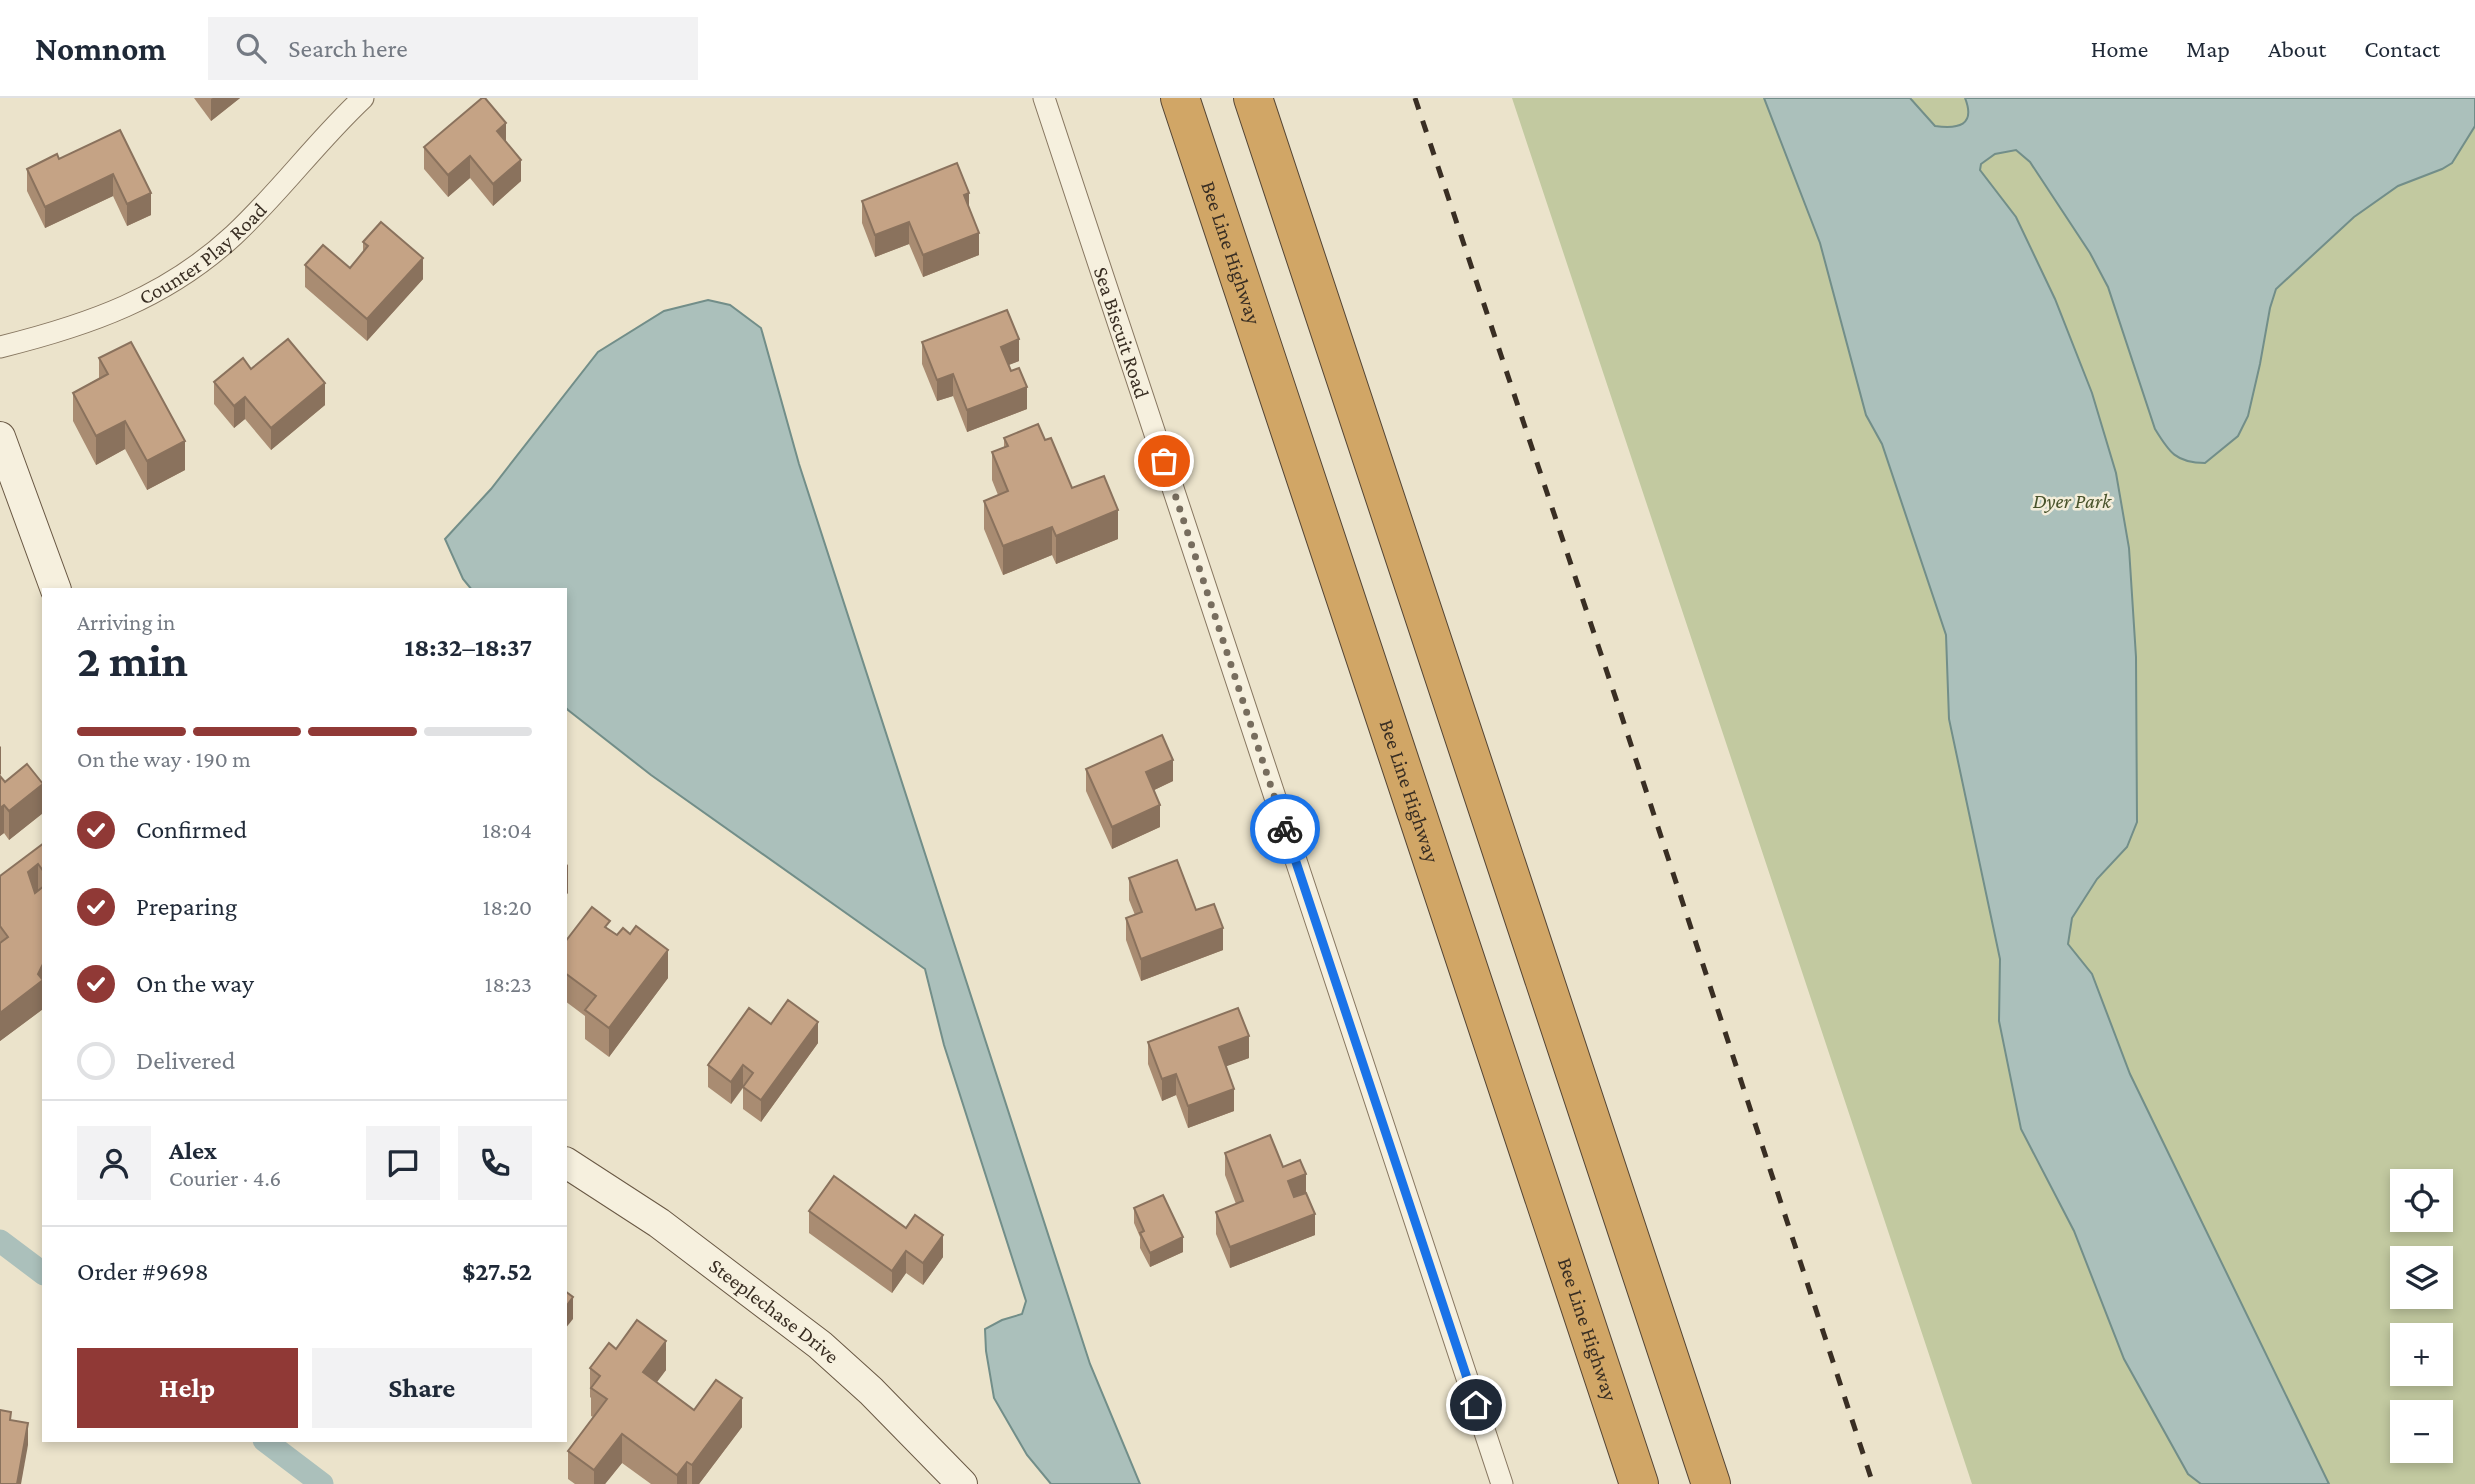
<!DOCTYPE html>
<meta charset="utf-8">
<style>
body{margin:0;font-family:"Crimson Pro",serif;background:#f2f2f3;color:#1f2937;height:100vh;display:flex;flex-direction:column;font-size:26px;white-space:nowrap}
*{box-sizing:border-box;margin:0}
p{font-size:23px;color:#747a83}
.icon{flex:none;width:38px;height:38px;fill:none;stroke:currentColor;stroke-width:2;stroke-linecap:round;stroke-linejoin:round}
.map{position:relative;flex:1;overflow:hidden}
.sheet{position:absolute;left:42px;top:490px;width:525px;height:854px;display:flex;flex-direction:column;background:#fff;border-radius:0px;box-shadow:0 4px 10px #0003}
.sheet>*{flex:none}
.buttons{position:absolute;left:2390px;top:1071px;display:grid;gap:14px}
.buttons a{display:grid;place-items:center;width:63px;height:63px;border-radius:0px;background:#fff;box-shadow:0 4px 10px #0003;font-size:35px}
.pin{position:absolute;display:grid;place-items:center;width:60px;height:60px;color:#fff;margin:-30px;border:4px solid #fff;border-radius:50%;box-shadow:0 2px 7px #0007}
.courier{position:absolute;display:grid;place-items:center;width:70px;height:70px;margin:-35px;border:5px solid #1a73e8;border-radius:50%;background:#fff;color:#222;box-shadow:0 2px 9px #0007}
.overview em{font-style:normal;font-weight:700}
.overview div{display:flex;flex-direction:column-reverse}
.overview{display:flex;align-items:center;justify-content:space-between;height:119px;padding:0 35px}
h1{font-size:46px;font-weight:700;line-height:52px}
.bar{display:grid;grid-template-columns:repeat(4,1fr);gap:10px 7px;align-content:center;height:84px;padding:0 35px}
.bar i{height:9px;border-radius:5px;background:#e0e1e3}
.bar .selected{background:#903936}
.bar p{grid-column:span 4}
.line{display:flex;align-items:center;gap:18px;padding:0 35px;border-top:2px solid #e0e1e3}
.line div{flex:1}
.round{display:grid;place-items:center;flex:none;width:74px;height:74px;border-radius:0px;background:#f2f2f3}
ol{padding:0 35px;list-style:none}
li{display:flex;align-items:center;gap:21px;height:77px}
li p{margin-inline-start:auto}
li .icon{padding:7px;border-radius:50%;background:#903936;color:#fff;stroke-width:4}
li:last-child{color:#747a83}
li i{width:38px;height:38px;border:4px solid #e0e1e3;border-radius:50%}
.action{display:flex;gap:14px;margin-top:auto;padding:14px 35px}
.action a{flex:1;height:80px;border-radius:0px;background:#903936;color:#fff;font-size:28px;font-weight:700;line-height:80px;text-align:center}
.action a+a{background:#f2f2f3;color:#1f2937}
header{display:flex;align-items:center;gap:42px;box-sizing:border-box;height:98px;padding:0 35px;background:#fff;border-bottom:2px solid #e0e1e3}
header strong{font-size:33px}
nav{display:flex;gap:38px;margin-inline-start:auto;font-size:24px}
.search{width:490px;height:63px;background:#f2f2f3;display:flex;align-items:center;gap:18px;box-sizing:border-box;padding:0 24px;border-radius:0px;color:#747a83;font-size:26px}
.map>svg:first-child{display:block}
.green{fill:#c2c9a0;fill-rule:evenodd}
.water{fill:#abc0bb;stroke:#728e89;stroke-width:2}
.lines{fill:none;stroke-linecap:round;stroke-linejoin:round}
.canal{stroke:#abc0bb;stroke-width:23}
.street-casing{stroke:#877761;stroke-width:23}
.secondary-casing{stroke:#695844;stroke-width:32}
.highway-casing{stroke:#554534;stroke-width:40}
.street{stroke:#f6f0de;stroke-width:21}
.secondary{stroke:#f6f0de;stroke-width:30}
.highway{stroke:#d1a666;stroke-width:38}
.rail{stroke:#392e23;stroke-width:5;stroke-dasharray:12 12;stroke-linecap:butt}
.wall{fill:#a98c72}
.shaded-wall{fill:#8a725d}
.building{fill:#c5a385;stroke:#8a725d;stroke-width:2}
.done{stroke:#776d5e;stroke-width:7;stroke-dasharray:0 12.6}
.route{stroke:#1a73e8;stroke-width:9}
.labels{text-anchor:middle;stroke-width:5;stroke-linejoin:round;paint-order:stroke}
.street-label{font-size:21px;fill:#392e23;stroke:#f3edda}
.park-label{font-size:21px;font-style:italic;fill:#48532b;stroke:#f3edda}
</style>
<header>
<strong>Nomnom</strong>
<div class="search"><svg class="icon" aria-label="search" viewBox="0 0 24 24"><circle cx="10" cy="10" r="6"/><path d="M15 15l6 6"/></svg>Search here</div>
<nav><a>Home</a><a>Map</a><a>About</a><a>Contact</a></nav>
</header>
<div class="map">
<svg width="2475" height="1386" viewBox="0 0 2475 1386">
<rect width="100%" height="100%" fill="#ebe3cb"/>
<path class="green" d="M1512 0H2475V1386H1972ZM2403 1083H2441V1122H2403ZM2403 1160H2441V1199H2403ZM2403 1237H2441V1276H2403ZM2403 1314H2441V1353H2403Z"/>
<g class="water">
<path d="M1764 0H1910L1935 28C1958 31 1976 28 1965 0H2475V28L2452 65 2442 71 2398 88 2354 119 2276 191 2270 210 2260 266 2248 318 2238 338 2205 365C2176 365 2169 354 2155 331L2108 189 2090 155 2030 64 2016 52 1995 56 1981 66 1980 72 2016 119 2055 201 2092 295 2116 375 2129 450 2136 559 2137 724 2127 749 2097 781 2072 820 2068 846 2092 876 2130 976 2329 1386H2201L2188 1376 2124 1261 2074 1133 2021 1031 1999 923 2000 861 1949 621 1946 537 1882 346 1866 317 1820 145Z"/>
<path d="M708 202 730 207 761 230 799 366 1090 1266 1140 1386H1051L1027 1357 994 1300 986 1253 985 1231 1002 1222 1022 1216 1026 1203 944 947 925 871 651 677 568 612 565 609V492H472L463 481 445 441 491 391 598 254 664 213Z"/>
</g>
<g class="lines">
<g class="canal">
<path d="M0 1143 44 1176"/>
<path d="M264 1342 322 1386"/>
</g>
<g class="street-casing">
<g id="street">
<path id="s1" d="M1044 0 1502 1386"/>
<path id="s2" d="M0 249C89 227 166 200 234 137 280 94 317 43 363 0"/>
</g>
</g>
<g class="secondary-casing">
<g id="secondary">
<path d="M0 339 56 492"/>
<path id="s3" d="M565 1064 659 1125 820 1247 871 1293 962 1386"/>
</g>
</g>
<g class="highway-casing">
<g id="highway">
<path id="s4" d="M1180 0 1639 1386"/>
<path d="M1253 0 1711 1386"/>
</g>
</g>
<use href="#street" class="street"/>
<use href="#secondary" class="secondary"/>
<use href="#highway" class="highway"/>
<path class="rail" d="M1415 0 1618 607 1873 1386"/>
</g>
<g class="wall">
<path d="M194 0H240L211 23Z"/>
<path d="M120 32 151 117 127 128 113 98 45 130 27 93V71L59 61Z"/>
<path d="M506 44 521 83 493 108 470 80 448 99 424 71V49Z"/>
<path d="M862 103 969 111 979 157 923 179 909 146 875 159 862 125Z"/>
<path d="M363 144 423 181 367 243 305 189V167L350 170 363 154Z"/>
<path d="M922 244 1019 263 1008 267 1027 311 967 334 953 298 937 303 922 266Z"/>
<path d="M99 260 185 372 147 392 125 351 96 367 73 323V295L99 280Z"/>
<path d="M251 271 325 307 271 352 245 321 234 330 214 306V284Z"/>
<path d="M1004 340 1045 342 1072 390 1118 441 1056 466 1052 457 1003 477 984 431V403L998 397 992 382V354L1004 349Z"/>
<path d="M1086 671 1173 683 1154 692 1160 729 1112 751 1086 693Z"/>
<path d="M0 678 5 684 43 715 9 742 4 735 0 738Z"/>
<path d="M44 745 43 911 0 943V778Z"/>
<path d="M1129 780 1196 812 1223 852 1141 883 1126 842V820L1135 817 1129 802Z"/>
<path d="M610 832 668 880 609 959 585 941V918L565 903V844Z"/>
<path d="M771 926 818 945 761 1024 743 1011V990L731 1006 708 989V967Z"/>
<path d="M1148 944 1249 960 1226 968 1234 1013 1188 1030 1176 997 1162 1003 1148 966Z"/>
<path d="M1225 1055 1283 1069 1306 1095 1315 1137 1230 1170 1216 1136V1114L1236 1106 1225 1077Z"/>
<path d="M1134 1110 1183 1154 1150 1169 1140 1150V1139L1134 1125Z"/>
<path d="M809 1113 943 1159 923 1187 906 1175 892 1195 809 1135Z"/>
<path d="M616 1251 666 1272 656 1284 694 1312 742 1329 699 1386H651L622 1365 605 1386H575L568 1381V1353L593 1319 591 1318V1300L590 1299V1270Z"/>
</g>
<g class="shaded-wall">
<path d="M213 0H240L211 23V1Z"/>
<path d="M506 25V47L497 33Z"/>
<path d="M470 58V80L448 99V77Z"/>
<path d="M521 62V83L493 108V86Z"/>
<path d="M113 76V98L45 130V109Z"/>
<path d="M151 95V117L127 128V106Z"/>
<path d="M969 95V116L964 97Z"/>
<path d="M909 124V146L875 159V137Z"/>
<path d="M979 135V157L923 179V157Z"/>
<path d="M423 160V181L367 243V221Z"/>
<path d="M1019 241V263L1001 270V249Z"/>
<path d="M953 276V298L937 303V282Z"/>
<path d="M325 285V307L271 352V330Z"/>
<path d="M1027 289V311L967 334V312Z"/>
<path d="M245 299V321L234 330V308Z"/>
<path d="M125 323V351L96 367V338Z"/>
<path d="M185 343V372L147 392V363Z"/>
<path d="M1118 412V441L1056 466V438Z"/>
<path d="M1052 429V457L1003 477V448Z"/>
<path d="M1 648V676L0 677V649Z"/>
<path d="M1173 662V683L1146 696V674Z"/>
<path d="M43 686V715L9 742V713Z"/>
<path d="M4 707V735L0 738V710Z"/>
<path d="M1160 707V729L1112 751V729Z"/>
<path d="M38 766V795L28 802V774Z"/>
<path d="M568 766V795L565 799V770Z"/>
<path d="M1223 830V852L1141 883V861Z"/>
<path d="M668 852V880L609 959V930Z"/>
<path d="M44 864 43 911 0 943V915L38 876Z"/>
<path d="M818 924V945L761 1024V1002Z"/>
<path d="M1249 938V960L1219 971V949Z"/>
<path d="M743 967V989L731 1006V984Z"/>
<path d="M1176 976V997L1162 1003V981Z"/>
<path d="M1234 991V1013L1188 1030V1008Z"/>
<path d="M1306 1076V1098L1288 1105V1083Z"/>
<path d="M1315 1116V1137L1230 1170V1149Z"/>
<path d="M943 1137V1159L923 1187V1165Z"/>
<path d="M1183 1139V1154L1150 1169V1155Z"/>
<path d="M906 1153V1175L892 1195V1173Z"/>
<path d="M573 1199V1221L565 1231V1210Z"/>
<path d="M666 1243V1272L643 1303V1274Z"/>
<path d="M742 1300V1329L699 1386H692V1367Z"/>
<path d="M28 1325V1347L21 1386H17Z"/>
<path d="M622 1336V1365L605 1386H594V1372Z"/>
<path d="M687 1364V1386H677V1377Z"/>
</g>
<g class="building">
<path d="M482 0H485L506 25 497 33 521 62 493 86 470 58 448 77 424 49Z"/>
<path d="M120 32 151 95 127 106 113 76 45 109 27 71 57 56 59 61Z"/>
<path d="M957 65 969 95 964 97 979 135 923 157 909 124 875 137 862 103Z"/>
<path d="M381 124 423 160 367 221 305 167 323 147 350 170 368 148 363 144Z"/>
<path d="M1007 212 1019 241 1001 249 1011 273 1019 270 1027 289 967 312 953 276 937 282 922 244Z"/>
<path d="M288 241 325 285 271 330 245 299 234 308 214 284 243 260 251 271Z"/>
<path d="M131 244 185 343 147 363 125 323 96 338 73 295 108 276 99 260Z"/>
<path d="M1038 326 1045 342 1051 340 1072 390 1104 378 1118 412 1056 438 1052 429 1003 448 984 403 1008 393 992 354 1008 348 1004 340Z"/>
<path d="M1162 637 1173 662 1146 674 1160 707 1112 729 1086 671Z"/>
<path d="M27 666 43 686 9 713 4 707 0 710V678L5 684Z"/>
<path d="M44 745V774L38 766 28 774 35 795 44 788V864L38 876 43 882 0 915V845L8 839 0 828V778Z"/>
<path d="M1177 762 1196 812 1214 806 1223 830 1141 861 1126 820 1142 814 1129 780Z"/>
<path d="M592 809 610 823 605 829 617 837 623 830 630 836 636 828 668 852 609 930 585 912 596 898 565 875V844Z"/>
<path d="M788 902 818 924 761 1002 743 989 753 975 743 967 731 984 708 967 749 910 771 926Z"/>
<path d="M1238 910 1249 938 1219 949 1234 991 1188 1008 1176 976 1162 981 1148 944Z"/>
<path d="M1270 1037 1283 1069 1300 1062 1306 1076 1288 1083 1294 1099 1306 1095 1315 1116 1230 1149 1216 1114 1243 1103 1225 1055Z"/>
<path d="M834 1078 906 1130 915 1117 943 1137 923 1165 906 1153 892 1173 809 1113Z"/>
<path d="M1163 1097 1183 1139 1150 1155 1140 1135 1144 1133 1134 1110Z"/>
<path d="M565 1193 573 1199 565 1210Z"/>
<path d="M637 1222 666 1243 643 1274 694 1312 716 1282 742 1300 692 1367 687 1364 677 1377 622 1336 594 1372 568 1353 607 1301 591 1290 600 1278 590 1270 609 1245 616 1251Z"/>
<path d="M0 1312 11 1314 10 1322 28 1325 17 1386H0Z"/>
</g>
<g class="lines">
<path class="done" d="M1164 363 1285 731"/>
<path class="route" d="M1285 731 1476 1307"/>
</g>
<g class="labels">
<g class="street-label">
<text dy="7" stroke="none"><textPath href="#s2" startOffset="226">Counter Play Road</textPath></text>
<text dy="7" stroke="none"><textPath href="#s4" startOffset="163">Bee Line Highway</textPath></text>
<text dy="7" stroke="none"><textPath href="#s1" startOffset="247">Sea Biscuit Road</textPath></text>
<text dy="7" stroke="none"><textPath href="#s4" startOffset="730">Bee Line Highway</textPath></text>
<text dy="7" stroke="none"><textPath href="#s3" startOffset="257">Steeplechase Drive</textPath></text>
<text dy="7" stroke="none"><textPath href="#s4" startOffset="1297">Bee Line Highway</textPath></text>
</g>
<g class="park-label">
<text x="2072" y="410">Dyer Park</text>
</g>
</g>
</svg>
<div class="buttons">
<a><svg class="icon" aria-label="locate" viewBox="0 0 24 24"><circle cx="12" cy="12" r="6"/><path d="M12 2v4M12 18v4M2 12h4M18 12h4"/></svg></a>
<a><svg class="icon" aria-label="layers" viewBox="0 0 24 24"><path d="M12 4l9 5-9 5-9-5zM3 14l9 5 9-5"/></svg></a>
<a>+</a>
<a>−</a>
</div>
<div class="pin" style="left:1164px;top:363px;background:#ea580c"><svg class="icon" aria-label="bag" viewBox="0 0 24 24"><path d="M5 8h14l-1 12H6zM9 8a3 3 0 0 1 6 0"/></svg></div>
<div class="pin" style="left:1476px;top:1307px;background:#1f2937"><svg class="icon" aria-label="home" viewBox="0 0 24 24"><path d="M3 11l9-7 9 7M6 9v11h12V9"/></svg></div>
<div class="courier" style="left:1285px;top:731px"><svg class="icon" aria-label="bike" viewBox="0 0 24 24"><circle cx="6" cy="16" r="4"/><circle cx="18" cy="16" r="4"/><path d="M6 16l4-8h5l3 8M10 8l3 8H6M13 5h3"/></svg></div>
<section class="sheet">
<div class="overview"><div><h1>2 min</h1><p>Arriving in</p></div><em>18:32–18:37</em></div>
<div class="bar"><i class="selected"></i><i class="selected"></i><i class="selected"></i><i></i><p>On the way · 190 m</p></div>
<ol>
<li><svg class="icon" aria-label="check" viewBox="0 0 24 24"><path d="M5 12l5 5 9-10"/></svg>Confirmed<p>18:04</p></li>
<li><svg class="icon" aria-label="check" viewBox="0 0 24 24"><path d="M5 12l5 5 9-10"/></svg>Preparing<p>18:20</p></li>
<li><svg class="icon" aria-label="check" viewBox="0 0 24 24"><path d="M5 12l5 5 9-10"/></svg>On the way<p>18:23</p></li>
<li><i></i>Delivered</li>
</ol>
<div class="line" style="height:126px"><a class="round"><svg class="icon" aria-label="person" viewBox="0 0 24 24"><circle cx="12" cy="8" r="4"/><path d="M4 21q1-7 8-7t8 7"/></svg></a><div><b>Alex</b><p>Courier · 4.6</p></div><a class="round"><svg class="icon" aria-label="chat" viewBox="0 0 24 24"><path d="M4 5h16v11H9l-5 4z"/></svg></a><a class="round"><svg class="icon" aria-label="phone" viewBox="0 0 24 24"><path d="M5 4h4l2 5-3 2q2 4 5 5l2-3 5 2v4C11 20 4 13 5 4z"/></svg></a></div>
<div class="line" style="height:91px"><div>Order #9698</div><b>$27.52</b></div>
<div class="action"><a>Help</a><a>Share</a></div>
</section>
</div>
